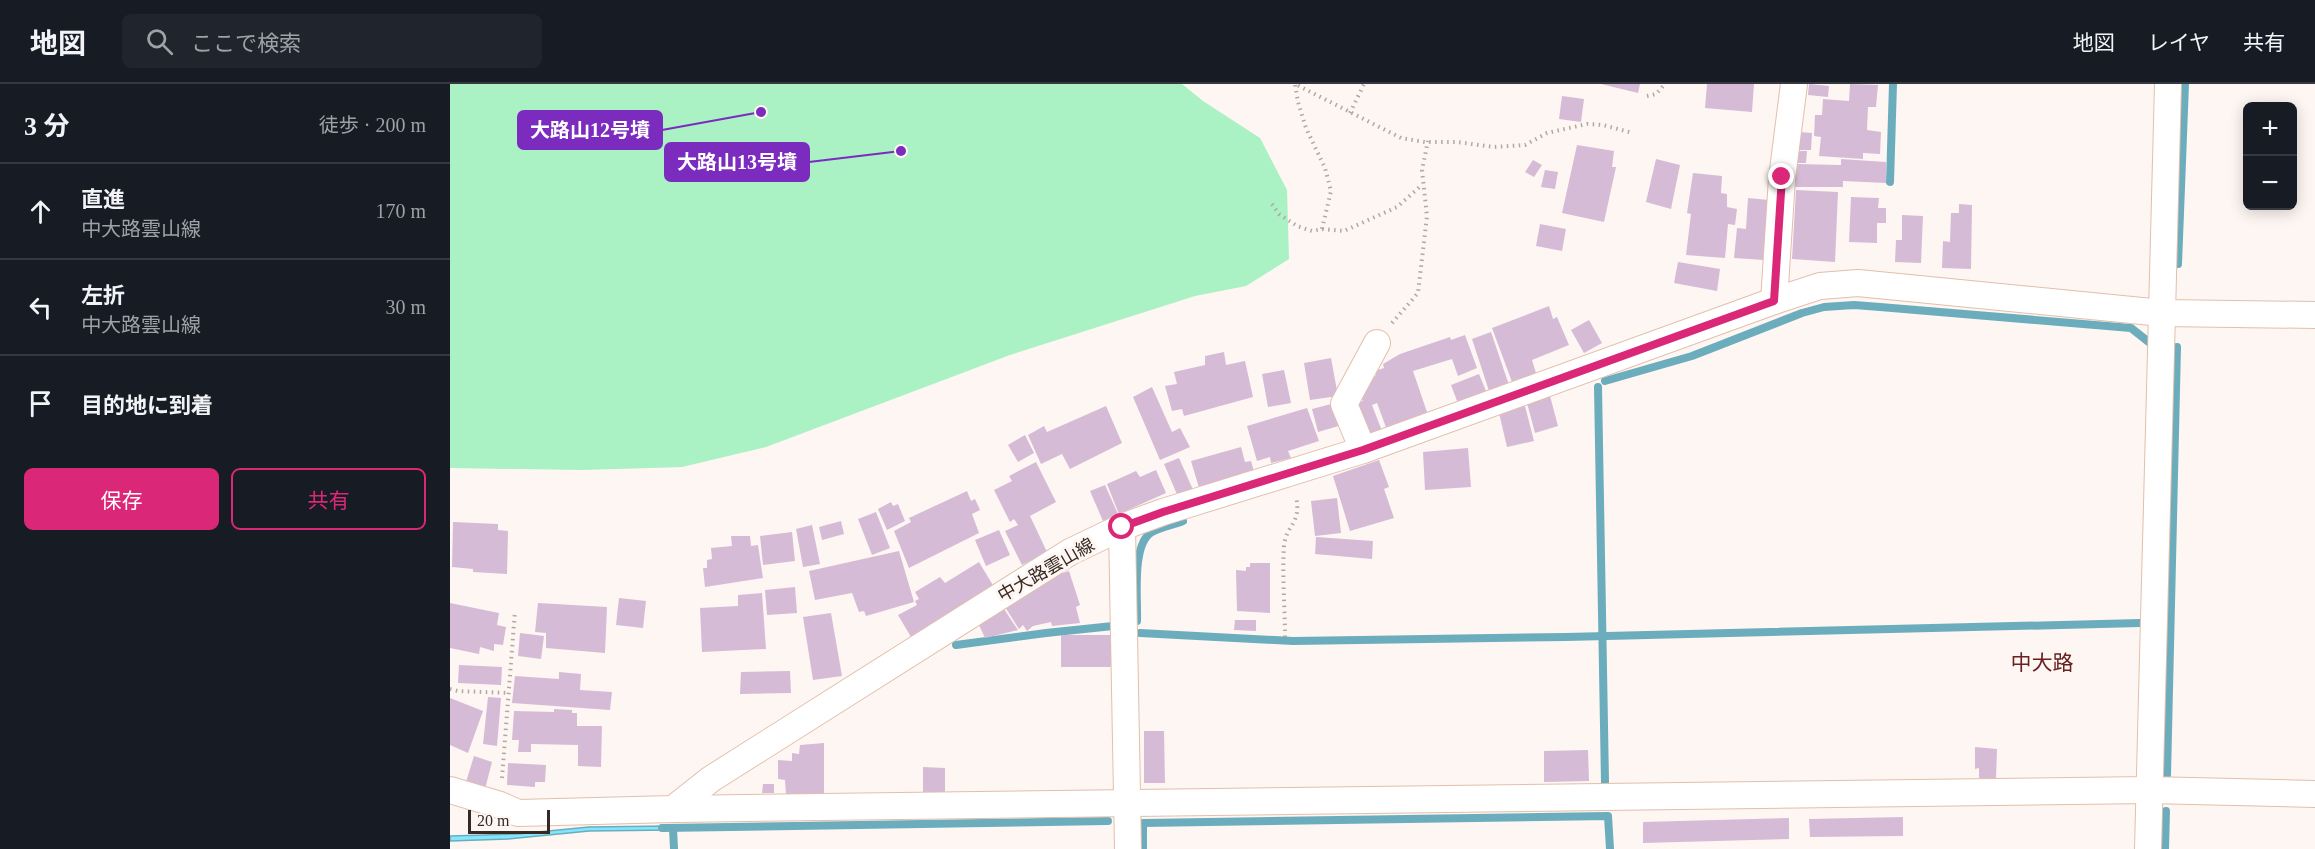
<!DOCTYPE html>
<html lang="ja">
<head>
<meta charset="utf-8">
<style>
  :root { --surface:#171b24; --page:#20242c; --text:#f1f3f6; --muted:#9ea1a6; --line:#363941; --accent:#db2777 }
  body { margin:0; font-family:"Times New Roman","Noto Sans JP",serif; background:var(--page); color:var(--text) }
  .controls { position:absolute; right:18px; top:18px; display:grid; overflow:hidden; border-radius:9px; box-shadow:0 3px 15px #0003 }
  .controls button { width:54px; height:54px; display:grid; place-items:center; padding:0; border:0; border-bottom:2px solid var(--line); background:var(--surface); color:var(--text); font:30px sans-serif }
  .scale { position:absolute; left:18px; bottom:15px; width:82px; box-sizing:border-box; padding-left:6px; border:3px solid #362921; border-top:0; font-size:16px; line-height:21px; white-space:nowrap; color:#362921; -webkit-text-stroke:4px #fdf6f2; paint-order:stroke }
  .stop { position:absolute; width:18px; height:18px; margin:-14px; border:4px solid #db2777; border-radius:50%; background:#fff }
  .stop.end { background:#db2777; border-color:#fff; box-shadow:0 2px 6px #0008 }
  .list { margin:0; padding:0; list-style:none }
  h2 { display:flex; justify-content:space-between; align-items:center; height:78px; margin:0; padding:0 24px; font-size:26px }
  h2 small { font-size:20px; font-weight:400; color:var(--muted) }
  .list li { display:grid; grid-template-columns:39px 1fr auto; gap:18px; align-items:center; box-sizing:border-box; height:96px; padding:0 24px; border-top:2px solid var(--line) }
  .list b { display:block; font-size:22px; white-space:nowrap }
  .list p { margin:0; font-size:20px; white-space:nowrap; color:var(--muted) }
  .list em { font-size:20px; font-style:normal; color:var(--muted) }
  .actions { display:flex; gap:12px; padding:18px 24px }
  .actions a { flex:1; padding:14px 0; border:2px solid var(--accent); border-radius:9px; text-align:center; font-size:21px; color:var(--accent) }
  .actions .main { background:var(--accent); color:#fff }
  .icon { flex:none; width:33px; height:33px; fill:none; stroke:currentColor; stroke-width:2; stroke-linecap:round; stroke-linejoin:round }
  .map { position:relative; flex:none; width:1865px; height:765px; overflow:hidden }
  header { display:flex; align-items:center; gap:36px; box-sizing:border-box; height:84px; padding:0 30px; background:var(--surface); border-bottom:2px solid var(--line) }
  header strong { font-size:28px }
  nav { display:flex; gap:33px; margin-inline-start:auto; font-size:21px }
  .search { width:420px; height:54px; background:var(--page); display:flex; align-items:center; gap:15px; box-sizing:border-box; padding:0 21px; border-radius:9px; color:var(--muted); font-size:22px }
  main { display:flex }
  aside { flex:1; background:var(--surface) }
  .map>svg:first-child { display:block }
</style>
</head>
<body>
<header>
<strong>地図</strong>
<div class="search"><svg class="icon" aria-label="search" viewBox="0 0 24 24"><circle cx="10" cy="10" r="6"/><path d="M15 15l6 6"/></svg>ここで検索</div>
<nav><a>地図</a><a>レイヤ</a><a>共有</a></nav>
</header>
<main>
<aside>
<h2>3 分<small>徒歩 · 200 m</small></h2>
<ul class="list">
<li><svg class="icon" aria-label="ahead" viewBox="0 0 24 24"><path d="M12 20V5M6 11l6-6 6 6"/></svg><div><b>直進</b><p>中大路雲山線</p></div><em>170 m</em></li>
<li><svg class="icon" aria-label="left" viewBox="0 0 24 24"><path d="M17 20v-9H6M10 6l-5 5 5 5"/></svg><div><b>左折</b><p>中大路雲山線</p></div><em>30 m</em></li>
<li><svg class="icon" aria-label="arrive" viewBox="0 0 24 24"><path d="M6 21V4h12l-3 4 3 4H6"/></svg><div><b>目的地に到着</b></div></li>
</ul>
<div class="actions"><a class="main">保存</a><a>共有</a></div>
</aside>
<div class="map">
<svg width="1865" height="765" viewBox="0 0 1865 765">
  <rect width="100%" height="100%" fill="#fdf6f2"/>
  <path fill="#aaf1c3" d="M 0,0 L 732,0 L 753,17 L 810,54 L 837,106 L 839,175 L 796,202 L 745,212 L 560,271 L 316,363 L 232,383 L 133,386 L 0,384 Z"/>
  <path fill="#82e6ff" stroke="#6badbc" stroke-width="1.5" d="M 221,742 L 224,743 L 220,746 L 139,747 L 58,755 L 0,757 L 0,752 L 68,750 L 139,743 Z"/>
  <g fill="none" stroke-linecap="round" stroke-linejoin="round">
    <g stroke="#6badbc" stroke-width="8">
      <path d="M 1440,98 L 1443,0"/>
      <path d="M 1728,180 L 1735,0"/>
      <path d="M 1155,297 L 1242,272 L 1352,229 L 1374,223 L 1404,221 L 1430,223 L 1681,244 L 1700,259"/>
      <path d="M 1148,303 L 1155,698"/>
      <path d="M 687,537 C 688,516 681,460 702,448 C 711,443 723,441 733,437"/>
      <path d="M 690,549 L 843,557 L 1116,553 L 1690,539"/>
      <path d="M 506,561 L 596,549 L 663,542"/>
      <path d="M 1717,691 L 1727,263"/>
      <path d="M 212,744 L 658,737"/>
      <path d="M 223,744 L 224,765"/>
      <path d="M 693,765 L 693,739 L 1158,732 L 1160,765"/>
      <path d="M 1715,765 L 1716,727"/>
    </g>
  </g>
  <g fill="#d6bbd7">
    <path d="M 1151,0 L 1190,0 L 1188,9 Z"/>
    <path d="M 1257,0 L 1304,0 L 1302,28 L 1255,24 Z"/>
    <path d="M 1359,0 L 1379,2 L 1378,13 L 1358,11 Z"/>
    <path d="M 1400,0 L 1428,1 L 1426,23 L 1418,23 L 1417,46 L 1431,48 L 1430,70 L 1413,69 L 1413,75 L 1369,72 L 1371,53 L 1364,52 L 1365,31 L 1372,31 L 1373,15 L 1399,17 Z"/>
    <path d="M 1112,12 L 1134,15 L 1131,38 L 1109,35 Z"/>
    <path d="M 1349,48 L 1362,49 L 1361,66 L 1349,66 Z"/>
    <path d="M 1127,61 L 1164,67 L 1162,83 L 1166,83 L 1154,138 L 1112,129 Z"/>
    <path d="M 1348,67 L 1357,67 L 1356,79 L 1346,79 Z"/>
    <path d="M 1206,75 L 1230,81 L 1221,125 L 1196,118 Z"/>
    <path d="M 1391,75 L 1436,78 L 1436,99 L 1393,97 L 1393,103 L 1343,103 L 1343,90 L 1346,90 L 1347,80 L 1391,81 Z"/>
    <path d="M 1083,76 L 1092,81 L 1084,93 L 1075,88 Z"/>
    <path d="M 1095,86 L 1108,88 L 1105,105 L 1091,103 Z"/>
    <path d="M 1243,89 L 1272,92 L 1271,109 L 1277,110 L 1277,123 L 1287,125 L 1285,141 L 1278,140 L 1275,174 L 1236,171 L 1241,130 L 1237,129 Z"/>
    <path d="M 1346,106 L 1388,108 L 1385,178 L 1342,175 Z"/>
    <path d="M 1401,113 L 1429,114 L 1428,124 L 1436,124 L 1436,139 L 1427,139 L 1427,159 L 1399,158 Z"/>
    <path d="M 1298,114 L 1319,116 L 1314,176 L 1284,174 L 1287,144 L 1296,145 Z"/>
    <path d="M 1509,120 L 1522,121 L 1521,185 L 1492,184 L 1493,157 L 1500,158 L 1501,129 L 1509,129 Z"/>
    <path d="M 1452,131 L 1473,132 L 1471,179 L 1445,178 L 1446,156 L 1452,156 Z"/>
    <path d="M 1090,140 L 1116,145 L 1112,167 L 1086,162 Z"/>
    <path d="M 1228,178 L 1270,185 L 1267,207 L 1224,199 Z"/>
    <path d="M 1099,222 L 1103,235 L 1107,233 L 1119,261 L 1082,276 L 1086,289 L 1062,298 L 1042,244 Z"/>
    <path d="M 1139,236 L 1152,259 L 1134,269 L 1121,246 Z"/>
    <path d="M 1041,248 L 1060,304 L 1040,310 L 1022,255 Z"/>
    <path d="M 1015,251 L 1027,284 L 1008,292 L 1002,275 L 963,287 L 978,331 L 937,346 L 927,319 L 922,321 L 932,347 L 913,354 L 900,322 L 913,317 L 909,307 L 914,295 L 926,292 L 925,287 L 934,284 L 933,280 L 950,270 L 1000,253 L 1001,256 Z"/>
    <path d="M 774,268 L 776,281 L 795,277 L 803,313 L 734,332 L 732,325 L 722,327 L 715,302 L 727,300 L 724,288 L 755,281 L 755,272 Z"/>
    <path d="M 881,274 L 888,312 L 860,316 L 854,279 Z"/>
    <path d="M 834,286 L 841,319 L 818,323 L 812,290 Z"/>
    <path d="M 1029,290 L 1038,312 L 1009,322 L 1001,301 Z"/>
    <path d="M 702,303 L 722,348 L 730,344 L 740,363 L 710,376 L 683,313 Z"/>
    <path d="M 1100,312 L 1108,342 L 1085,349 L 1077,319 Z"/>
    <path d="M 885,319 L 892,341 L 868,348 L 862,325 Z"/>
    <path d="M 656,322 L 672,359 L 620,385 L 612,370 L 591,380 L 578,351 L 594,342 L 597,348 Z"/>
    <path d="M 1075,322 L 1084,357 L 1057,363 L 1049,329 Z"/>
    <path d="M 857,324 L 869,357 L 838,367 L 841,374 L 821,379 L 820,373 L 807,377 L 797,342 Z"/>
    <path d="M 575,351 L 584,369 L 568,378 L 558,361 Z"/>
    <path d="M 791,363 L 795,378 L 801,377 L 805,391 L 750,407 L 741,377 Z"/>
    <path d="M 1018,364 L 1021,403 L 975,406 L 973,368 Z"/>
    <path d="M 729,374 L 744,408 L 729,415 L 714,380 Z"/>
    <path d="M 929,376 L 939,403 L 934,405 L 944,434 L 900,447 L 883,392 Z"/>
    <path d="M 586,378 L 606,418 L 580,432 L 597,468 L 572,481 L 555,447 L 568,441 L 564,435 L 560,438 L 544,406 L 562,397 L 559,392 Z"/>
    <path d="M 706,386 L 716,409 L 669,430 L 657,400 L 686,387 L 690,393 Z"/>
    <path d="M 655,401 L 668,430 L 653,437 L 640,407 Z"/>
    <path d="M 517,407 L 521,417 L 525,415 L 530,426 L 522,430 L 529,449 L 459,484 L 444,447 L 461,438 L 459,434 Z"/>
    <path d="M 887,414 L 891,449 L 865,452 L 861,417 Z"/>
    <path d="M 441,418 L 443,422 L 448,420 L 455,437 L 437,446 L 428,425 Z"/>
    <path d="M 426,428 L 440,464 L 422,471 L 408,435 Z"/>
    <path d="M 391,437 L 394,450 L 372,456 L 369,443 Z"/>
    <path d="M 3,438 L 48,440 L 48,446 L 58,447 L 57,490 L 23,488 L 23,485 L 2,483 Z"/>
    <path d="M 362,441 L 370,480 L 353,483 L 346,445 Z"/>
    <path d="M 549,446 L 560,471 L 536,482 L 525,456 Z"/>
    <path d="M 342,448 L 345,477 L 313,481 L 310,452 Z"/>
    <path d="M 281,452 L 300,452 L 301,462 L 308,461 L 313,494 L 255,503 L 253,484 L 257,484 L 257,476 L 262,475 L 261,464 L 282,462 Z"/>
    <path d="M 866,453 L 923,457 L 922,475 L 865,470 Z"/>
    <path d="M 449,467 L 464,518 L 416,532 L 414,527 L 409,528 L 402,509 L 365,516 L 359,487 Z"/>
    <path d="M 529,478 L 544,503 L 461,553 L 448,531 L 467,521 L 465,517 L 469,515 L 465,508 L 490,493 L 495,499 Z"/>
    <path d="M 800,479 L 820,479 L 820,529 L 787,527 L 786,486 L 796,487 L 796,483 L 800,483 Z"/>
    <path d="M 619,487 L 630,521 L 626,523 L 630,539 L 602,542 L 601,538 L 583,542 L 577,547 L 573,541 L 569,545 L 555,523 L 603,492 Z"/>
    <path d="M 345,503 L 347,529 L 317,531 L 315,506 Z"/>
    <path d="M 312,509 L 316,565 L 252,568 L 250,524 L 288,522 L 288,511 Z"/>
    <path d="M 169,514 L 196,517 L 193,544 L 166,541 Z"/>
    <path d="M 0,519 L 49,529 L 47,541 L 56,543 L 53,561 L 44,560 L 44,567 L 30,563 L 29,570 L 0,564 Z"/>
    <path d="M 88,519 L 157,523 L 155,569 L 96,564 L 96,549 L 85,548 Z"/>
    <path d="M 554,525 L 568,546 L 535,554 L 529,541 Z"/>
    <path d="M 381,529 L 392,592 L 363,596 L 353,533 Z"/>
    <path d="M 785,536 L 806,536 L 806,547 L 784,546 Z"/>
    <path d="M 70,549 L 94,552 L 91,575 L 68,572 Z"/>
    <rect x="611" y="551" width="50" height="32"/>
    <path d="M 9,581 L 52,583 L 51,601 L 8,599 Z"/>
    <path d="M 340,587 L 341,609 L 290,610 L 291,588 Z"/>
    <path d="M 109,588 L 131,590 L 130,606 L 162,608 L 160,626 L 62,619 L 65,592 L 109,595 Z"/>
    <path d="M 38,613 L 51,614 L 47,662 L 33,660 Z"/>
    <path d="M 0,614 L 33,627 L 18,669 L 0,661 Z"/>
    <path d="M 104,625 L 122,626 L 122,629 L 127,629 L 127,642 L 152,642 L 151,683 L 128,682 L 128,661 L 81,660 L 81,668 L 68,668 L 69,656 L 62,656 L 64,627 L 104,628 Z"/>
    <path d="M 694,647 L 714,647 L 715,699 L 694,699 Z"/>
    <path d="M 374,659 L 374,711 L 336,711 L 335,696 L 328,695 L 328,676 L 342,677 L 342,669 L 349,670 L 350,661 Z"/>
    <path d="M 1525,663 L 1547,665 L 1546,696 L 1529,694 L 1529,684 L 1525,685 Z"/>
    <path d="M 1138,666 L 1139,697 L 1094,698 L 1094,667 Z"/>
    <path d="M 24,672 L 42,678 L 35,705 L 16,698 Z"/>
    <path d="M 58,679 L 96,681 L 95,698 L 85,698 L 85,703 L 57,701 Z"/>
    <path d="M 473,683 L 495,684 L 495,711 L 473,711 Z"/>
    <path d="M 313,700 L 324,700 L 324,709 L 312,709 Z"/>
    <path d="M 1453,733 L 1453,752 L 1360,753 L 1359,735 Z"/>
    <path d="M 1339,734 L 1339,755 L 1193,759 L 1193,738 Z"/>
  </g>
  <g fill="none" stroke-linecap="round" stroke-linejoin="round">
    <g stroke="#e2bfab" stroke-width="28">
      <g id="street">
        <path d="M 1324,217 L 1370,202 L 1408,199 L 1712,229 L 1865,231"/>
        <path d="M 913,366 L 894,320 L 927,259"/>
        <path d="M 672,443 L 678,765"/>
        <path d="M 0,706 L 50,721 L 68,729 L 223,725 L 261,695 L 620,468 L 672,443 L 713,428 L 913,366 L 1324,217 L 1332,94 L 1344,0"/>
        <path d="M 223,725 L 1699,706 L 1865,710"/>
        <path d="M 1698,765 L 1718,0"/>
      </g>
    </g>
    <g stroke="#b1a8a3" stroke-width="4" stroke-dasharray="1.5 4.5" stroke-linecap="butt">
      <path d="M 1197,12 L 1206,10 L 1215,0"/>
      <path d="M 900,29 L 914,0"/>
      <path d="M 822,120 L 829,130 L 847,142 L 862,147 L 872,145 L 894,147 L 947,123 L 972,101"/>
      <path d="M 872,145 L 881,107 L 875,84 L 856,44 L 848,18 L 845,0 L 951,54 L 975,58 L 1007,58 L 1044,63 L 1075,61 L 1097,49 L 1137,40 L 1153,41 L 1183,49"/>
      <path d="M 942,239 L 968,209 L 977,132 L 972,86 L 978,57"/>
      <path d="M 835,553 C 835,523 832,491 834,462 C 836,441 852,439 846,413"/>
      <path d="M 0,605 L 8,607 L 59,609"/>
      <path d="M 52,694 L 65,527"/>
    </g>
    <use href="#street" stroke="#fff" stroke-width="26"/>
  </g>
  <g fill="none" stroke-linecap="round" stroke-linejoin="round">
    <path stroke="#db2777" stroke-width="8" d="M 672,443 L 713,428 L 913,366 L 1324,217 L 1332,93"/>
  </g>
  <g text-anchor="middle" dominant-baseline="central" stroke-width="6" stroke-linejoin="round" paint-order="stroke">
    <g font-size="18" fill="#362921" stroke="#fdf6f2">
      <text transform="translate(596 486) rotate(-30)">中大路雲山線</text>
    </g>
    <g font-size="21" fill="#672120" stroke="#fdf6f2">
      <text x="1592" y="579">中大路</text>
    </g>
  </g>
  <path fill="none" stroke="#7b2cbf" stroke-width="2" d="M311 28L212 46M451 67L359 78"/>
  <g fill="#7b2cbf" stroke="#fdf6f2" stroke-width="2">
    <circle cx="311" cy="28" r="6"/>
    <circle cx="451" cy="67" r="6"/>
  </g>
  <g fill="#7b2cbf" stroke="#7b2cbf" stroke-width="2">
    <rect x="68" y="27" width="144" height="38" rx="6"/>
    <rect x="215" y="59" width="144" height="38" rx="6"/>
  </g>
  <g font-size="20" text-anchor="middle" font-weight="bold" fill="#fff">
    <text x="140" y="53">大路山12号墳</text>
    <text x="287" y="85">大路山13号墳</text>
  </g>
</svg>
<div class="controls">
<button>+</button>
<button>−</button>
</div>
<div class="scale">20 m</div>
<div class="stop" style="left:672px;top:443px"></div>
<div class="stop end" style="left:1332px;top:93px"></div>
</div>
</main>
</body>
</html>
